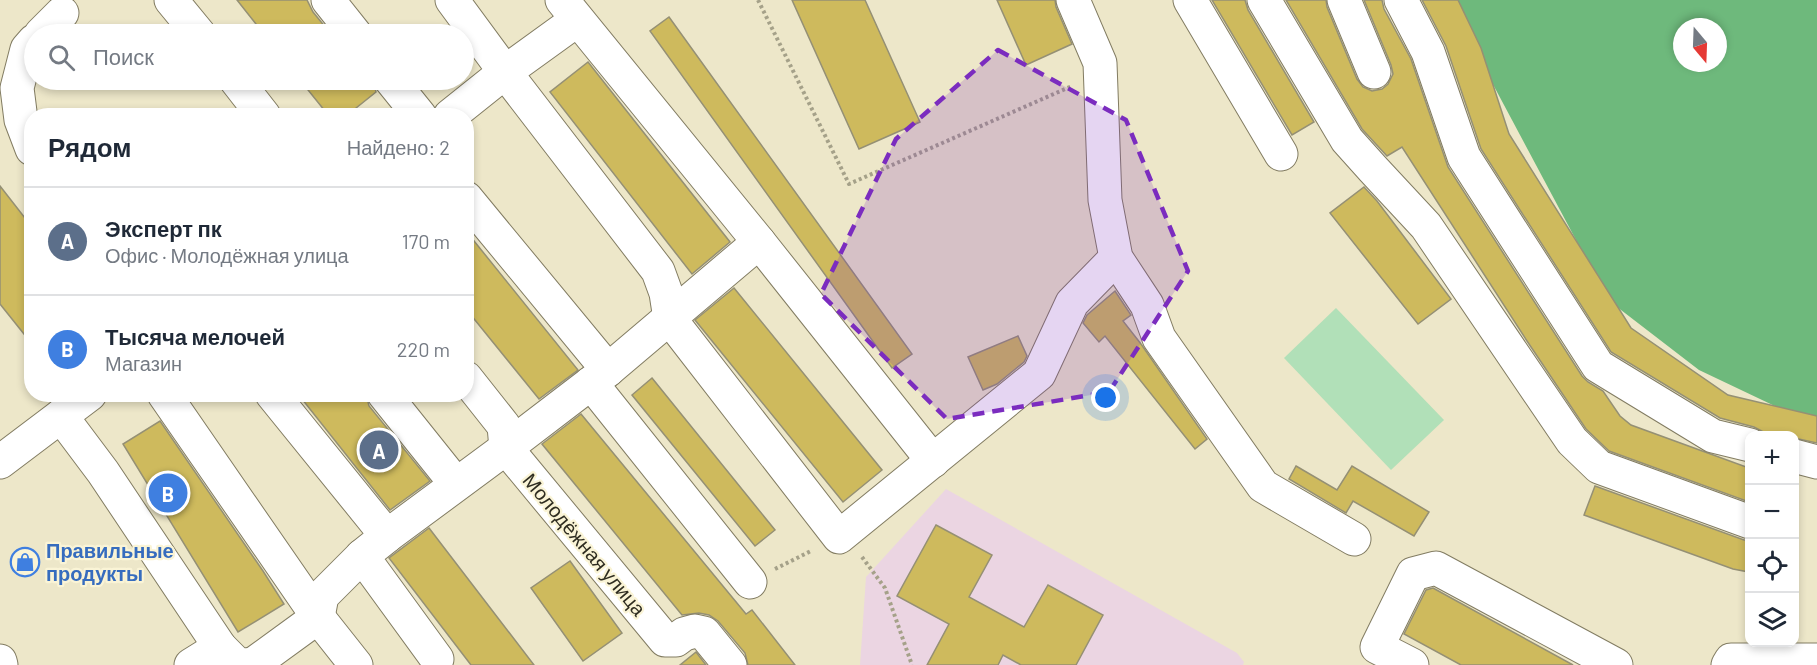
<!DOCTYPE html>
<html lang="ru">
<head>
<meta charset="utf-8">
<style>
  :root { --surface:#fff; --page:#f2f2f3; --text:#1f2937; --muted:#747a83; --line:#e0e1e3; --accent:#956316 }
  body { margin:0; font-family:Barlow,sans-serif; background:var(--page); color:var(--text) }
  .controls { position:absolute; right:18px; bottom:18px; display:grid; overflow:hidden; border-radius:12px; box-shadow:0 3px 9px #0003 }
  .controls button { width:54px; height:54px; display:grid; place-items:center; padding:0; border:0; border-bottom:2px solid var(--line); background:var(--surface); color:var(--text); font:30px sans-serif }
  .compass { position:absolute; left:1673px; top:18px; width:54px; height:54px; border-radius:50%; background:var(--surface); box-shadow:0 3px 9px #0003; rotate:161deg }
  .you { position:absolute; left:1106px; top:398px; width:21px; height:21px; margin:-15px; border:4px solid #fff; border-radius:50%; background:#1a73e8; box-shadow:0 0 0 9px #1a73e833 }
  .badge { display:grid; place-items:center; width:39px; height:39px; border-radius:50%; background:var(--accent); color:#fff; font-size:20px; font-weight:700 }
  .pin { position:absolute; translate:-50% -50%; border:3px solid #fff; box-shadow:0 2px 6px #0006 }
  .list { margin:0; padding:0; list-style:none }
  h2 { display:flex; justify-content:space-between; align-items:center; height:78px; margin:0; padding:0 24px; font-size:26px }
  h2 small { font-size:20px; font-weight:400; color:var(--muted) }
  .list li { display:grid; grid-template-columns:39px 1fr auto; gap:18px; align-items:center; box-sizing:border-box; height:108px; padding:0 24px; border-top:2px solid var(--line) }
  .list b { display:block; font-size:22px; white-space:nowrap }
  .list p { margin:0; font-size:20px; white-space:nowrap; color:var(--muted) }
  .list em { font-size:20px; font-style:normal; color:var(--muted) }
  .icon { flex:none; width:33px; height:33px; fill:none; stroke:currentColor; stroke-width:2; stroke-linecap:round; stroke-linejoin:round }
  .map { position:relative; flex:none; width:1817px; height:665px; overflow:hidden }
  .search { position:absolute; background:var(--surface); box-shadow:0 3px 9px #0003; left:24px; top:24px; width:450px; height:66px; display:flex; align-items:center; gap:15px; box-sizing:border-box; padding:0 21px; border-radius:33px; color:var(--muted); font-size:22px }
  .panel { position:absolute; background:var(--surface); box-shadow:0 3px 9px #0003; left:24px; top:108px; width:450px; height:294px; border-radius:24px }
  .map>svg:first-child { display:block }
</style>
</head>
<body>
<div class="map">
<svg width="1817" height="665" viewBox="0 0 1817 665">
  <rect width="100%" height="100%" fill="#ede7c9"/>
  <path fill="#ebd5e2" d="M 946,489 L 1237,653 L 1244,662 L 1243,665 L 860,665 L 866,577 Z"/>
  <path fill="#b1e0b8" d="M 1336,308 L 1444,420 L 1391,470 L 1284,358 Z"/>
  <path fill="#6eb97c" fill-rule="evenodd" d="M 1448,0 L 1817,0 L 1817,426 L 1699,370 L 1608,300 ZM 1682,27 L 1718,27 L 1718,63 L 1682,63 Z"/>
  <g fill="#ceba5d" stroke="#959074" stroke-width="1.5">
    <path d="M 237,0 L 307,0 L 313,12 L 331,34 L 264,34 Z"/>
    <path d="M 792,0 L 865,0 L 920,122 L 859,149 Z"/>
    <path d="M 997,0 L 1055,0 L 1056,7 L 1072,44 L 1026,65 Z"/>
    <path d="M 1212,0 L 1245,0 L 1248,10 L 1314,122 L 1292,135 Z"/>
    <path d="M 1286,0 L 1326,0 L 1327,7 L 1357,79 L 1363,87 L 1372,91 L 1382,89 L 1388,84 L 1393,74 L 1391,65 L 1364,0 L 1382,0 L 1384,9 L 1411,59 L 1448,167 L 1582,376 L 1588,382 L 1603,391 L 1620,416 L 1631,425 L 1749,468 L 1749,502 L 1609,451 L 1586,429 L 1527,341 L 1402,147 L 1387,156 L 1362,129 Z"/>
    <path d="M 1422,0 L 1458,0 L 1481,48 L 1509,134 L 1631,328 L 1728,395 L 1817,416 L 1817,443 L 1794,438 L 1794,435 L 1766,435 L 1762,431 L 1754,427 L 1720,418 L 1611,352 L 1481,149 L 1446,46 Z"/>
    <path d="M 669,17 L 912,354 L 892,368 L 650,31 Z"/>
    <path d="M 588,62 L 730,242 L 692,274 L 550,92 Z"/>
    <path d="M 300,80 L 373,80 L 376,92 L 346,116 L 329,116 Z"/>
    <path d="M 0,186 L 32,227 L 32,344 L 0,304 Z"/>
    <path d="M 1364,187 L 1377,201 L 1451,299 L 1418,324 L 1330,213 Z"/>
    <path d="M 466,231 L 578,370 L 539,399 L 466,309 Z"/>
    <path d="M 734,288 L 882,470 L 843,502 L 695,320 Z"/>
    <path d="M 1115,291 L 1131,315 L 1123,321 L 1141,344 L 1207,439 L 1195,449 L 1105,336 L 1099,342 L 1083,323 L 1087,315 Z"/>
    <path d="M 1018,336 L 1027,356 L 1024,362 L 997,384 L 983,390 L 968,357 Z"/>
    <path d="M 652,378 L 775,530 L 755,546 L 632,395 Z"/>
    <path d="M 298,394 L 366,394 L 369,406 L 430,481 L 390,510 Z"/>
    <path d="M 581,414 L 746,614 L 752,610 L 795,665 L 748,665 L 745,653 L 718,621 L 709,615 L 699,613 L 682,615 L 542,444 Z"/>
    <path d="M 160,421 L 263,571 L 284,604 L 238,632 L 123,444 Z"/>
    <path d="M 1296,466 L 1337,490 L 1352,466 L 1429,512 L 1414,536 L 1353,501 L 1346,513 L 1289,479 Z"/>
    <path d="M 1595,486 L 1744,540 L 1749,540 L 1749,572 L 1733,569 L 1584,515 Z"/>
    <path d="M 936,525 L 992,555 L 969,597 L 1024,627 L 1048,585 L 1103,615 L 1076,665 L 1021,665 L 1003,655 L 998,665 L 927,665 L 949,624 L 897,596 Z"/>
    <path d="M 429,528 L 534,665 L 471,665 L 389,558 Z"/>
    <path d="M 570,561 L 622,633 L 583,661 L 531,588 Z"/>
    <path d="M 1433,588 L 1573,665 L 1461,665 L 1404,634 L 1426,590 Z"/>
    <path d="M 696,652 L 706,665 L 680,665 Z"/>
  </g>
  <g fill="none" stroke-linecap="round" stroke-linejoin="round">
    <g stroke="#827c62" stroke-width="35">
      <g id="minor">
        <path d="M 171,0 L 199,34"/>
        <path d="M 328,0 L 355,34"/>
        <path d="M 452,0 L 505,72 L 658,271 L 666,293 L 670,319 L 839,537 L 1039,374 L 1072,303 L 1116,258"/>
        <path d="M 562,0 L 759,242 L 933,461"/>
        <path d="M 1073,0 L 1100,63 L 1105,200 L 1116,258 L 1147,305 L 1159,338 L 1263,486 L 1354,539"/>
        <path d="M 1190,0 L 1281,154"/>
        <path d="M 1264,0 L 1347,140 L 1373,169 L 1426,226 L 1572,441 L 1599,467 L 1750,522"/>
        <path d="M 1344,0 L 1374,72"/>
        <path d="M 1401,0 L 1428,52 L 1464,157 L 1598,366 L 1713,436 L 1750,445"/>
        <path d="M 41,34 L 62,13"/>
        <path d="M 236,80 L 264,116"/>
        <path d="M 391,80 L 420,116"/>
        <path d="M 450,116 L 505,72 L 577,20"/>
        <path d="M 32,149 L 21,120 L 17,88 L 27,49 L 34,41"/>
        <path d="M 466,198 L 608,370"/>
        <path d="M 466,378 L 504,426 L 506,448 L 665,640 L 676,640 L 684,634 L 695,631 L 704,633 L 730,665"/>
        <path d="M 591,383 L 750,582"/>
        <path d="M 164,394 L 318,617"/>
        <path d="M 272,394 L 387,536 L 362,556 L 437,659"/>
        <path d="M 384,394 L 456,484"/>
        <path d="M 61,416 L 103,472 L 220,647 L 237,664 L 248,665"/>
        <path d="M 1794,456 L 1817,462"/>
        <path d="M 0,462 L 90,394"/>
        <path d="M 387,536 L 506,448 L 608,370 L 759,242"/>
        <path d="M 318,617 L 322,596 L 362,556"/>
        <path d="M 191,665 L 220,647"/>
        <path d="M 252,665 L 318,617 L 356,665"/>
        <path d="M 1412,665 L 1377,647 L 1413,574 L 1436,568 L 1616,665"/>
        <path d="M 1728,665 L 1731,660 L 1817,660"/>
      </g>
    </g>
    <g stroke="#827c62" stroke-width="35">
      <path id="major" d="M 0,661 L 1,665"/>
    </g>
    <g stroke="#a5a189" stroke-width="4" stroke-dasharray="3 3" stroke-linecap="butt">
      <path d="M 758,0 L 849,184 L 1072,86"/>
      <path d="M 862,557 L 885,588 L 912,665"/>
      <path d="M 775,569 L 811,551"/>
    </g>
    <use href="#minor" stroke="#fff" stroke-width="33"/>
    <use href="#major" stroke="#fff" stroke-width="33"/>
  </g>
  <path fill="#7b2cbf" fill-opacity="0.2" stroke="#7b2cbf" stroke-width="4.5" stroke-dasharray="12 8" stroke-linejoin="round" d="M 998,50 L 1126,120 L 1188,271 L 1109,392 L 947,419 L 821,294 L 896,139 Z"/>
  <defs>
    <g id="shop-ring" transform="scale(1.5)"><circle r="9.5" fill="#faf4d6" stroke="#3f7fe0" stroke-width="1.5"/><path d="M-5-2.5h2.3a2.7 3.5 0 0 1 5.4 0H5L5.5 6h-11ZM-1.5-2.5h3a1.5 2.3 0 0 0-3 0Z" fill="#3f7fe0"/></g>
  </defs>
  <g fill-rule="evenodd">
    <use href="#shop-ring" x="25" y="562"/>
  </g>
  <g text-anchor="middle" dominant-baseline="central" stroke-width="4.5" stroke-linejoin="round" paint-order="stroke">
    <g font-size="20" fill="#2f2d21" stroke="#faf4d6">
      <text transform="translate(585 544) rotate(50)">Молодёжная улица</text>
    </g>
    <g font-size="20" font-weight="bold" fill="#366cbe" stroke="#faf4d6" text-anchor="start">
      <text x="46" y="550">Правильные<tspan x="46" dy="23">продукты</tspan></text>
    </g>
  </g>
</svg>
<div class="controls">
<button>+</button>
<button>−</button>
<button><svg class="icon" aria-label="locate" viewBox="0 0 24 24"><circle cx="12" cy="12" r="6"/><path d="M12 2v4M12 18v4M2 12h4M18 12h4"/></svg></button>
<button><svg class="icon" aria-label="layers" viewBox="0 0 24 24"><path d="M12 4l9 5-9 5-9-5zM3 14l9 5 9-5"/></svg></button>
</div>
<svg class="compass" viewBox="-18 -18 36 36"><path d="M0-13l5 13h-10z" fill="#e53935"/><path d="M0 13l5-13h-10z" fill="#747a83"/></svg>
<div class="you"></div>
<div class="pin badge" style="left:379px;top:450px;background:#5c6f8a">A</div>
<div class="pin badge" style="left:168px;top:493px;background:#3f7fe0">B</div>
<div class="search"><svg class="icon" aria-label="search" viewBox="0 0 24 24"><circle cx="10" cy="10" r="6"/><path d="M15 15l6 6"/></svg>Поиск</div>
<section class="panel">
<h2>Рядом<small>Найдено: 2</small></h2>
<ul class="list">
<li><span class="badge" style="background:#5c6f8a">A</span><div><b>Эксперт пк</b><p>Офис · Молодёжная улица</p></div><em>170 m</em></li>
<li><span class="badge" style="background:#3f7fe0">B</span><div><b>Тысяча мелочей</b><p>Магазин</p></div><em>220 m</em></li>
</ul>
</section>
</div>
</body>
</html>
